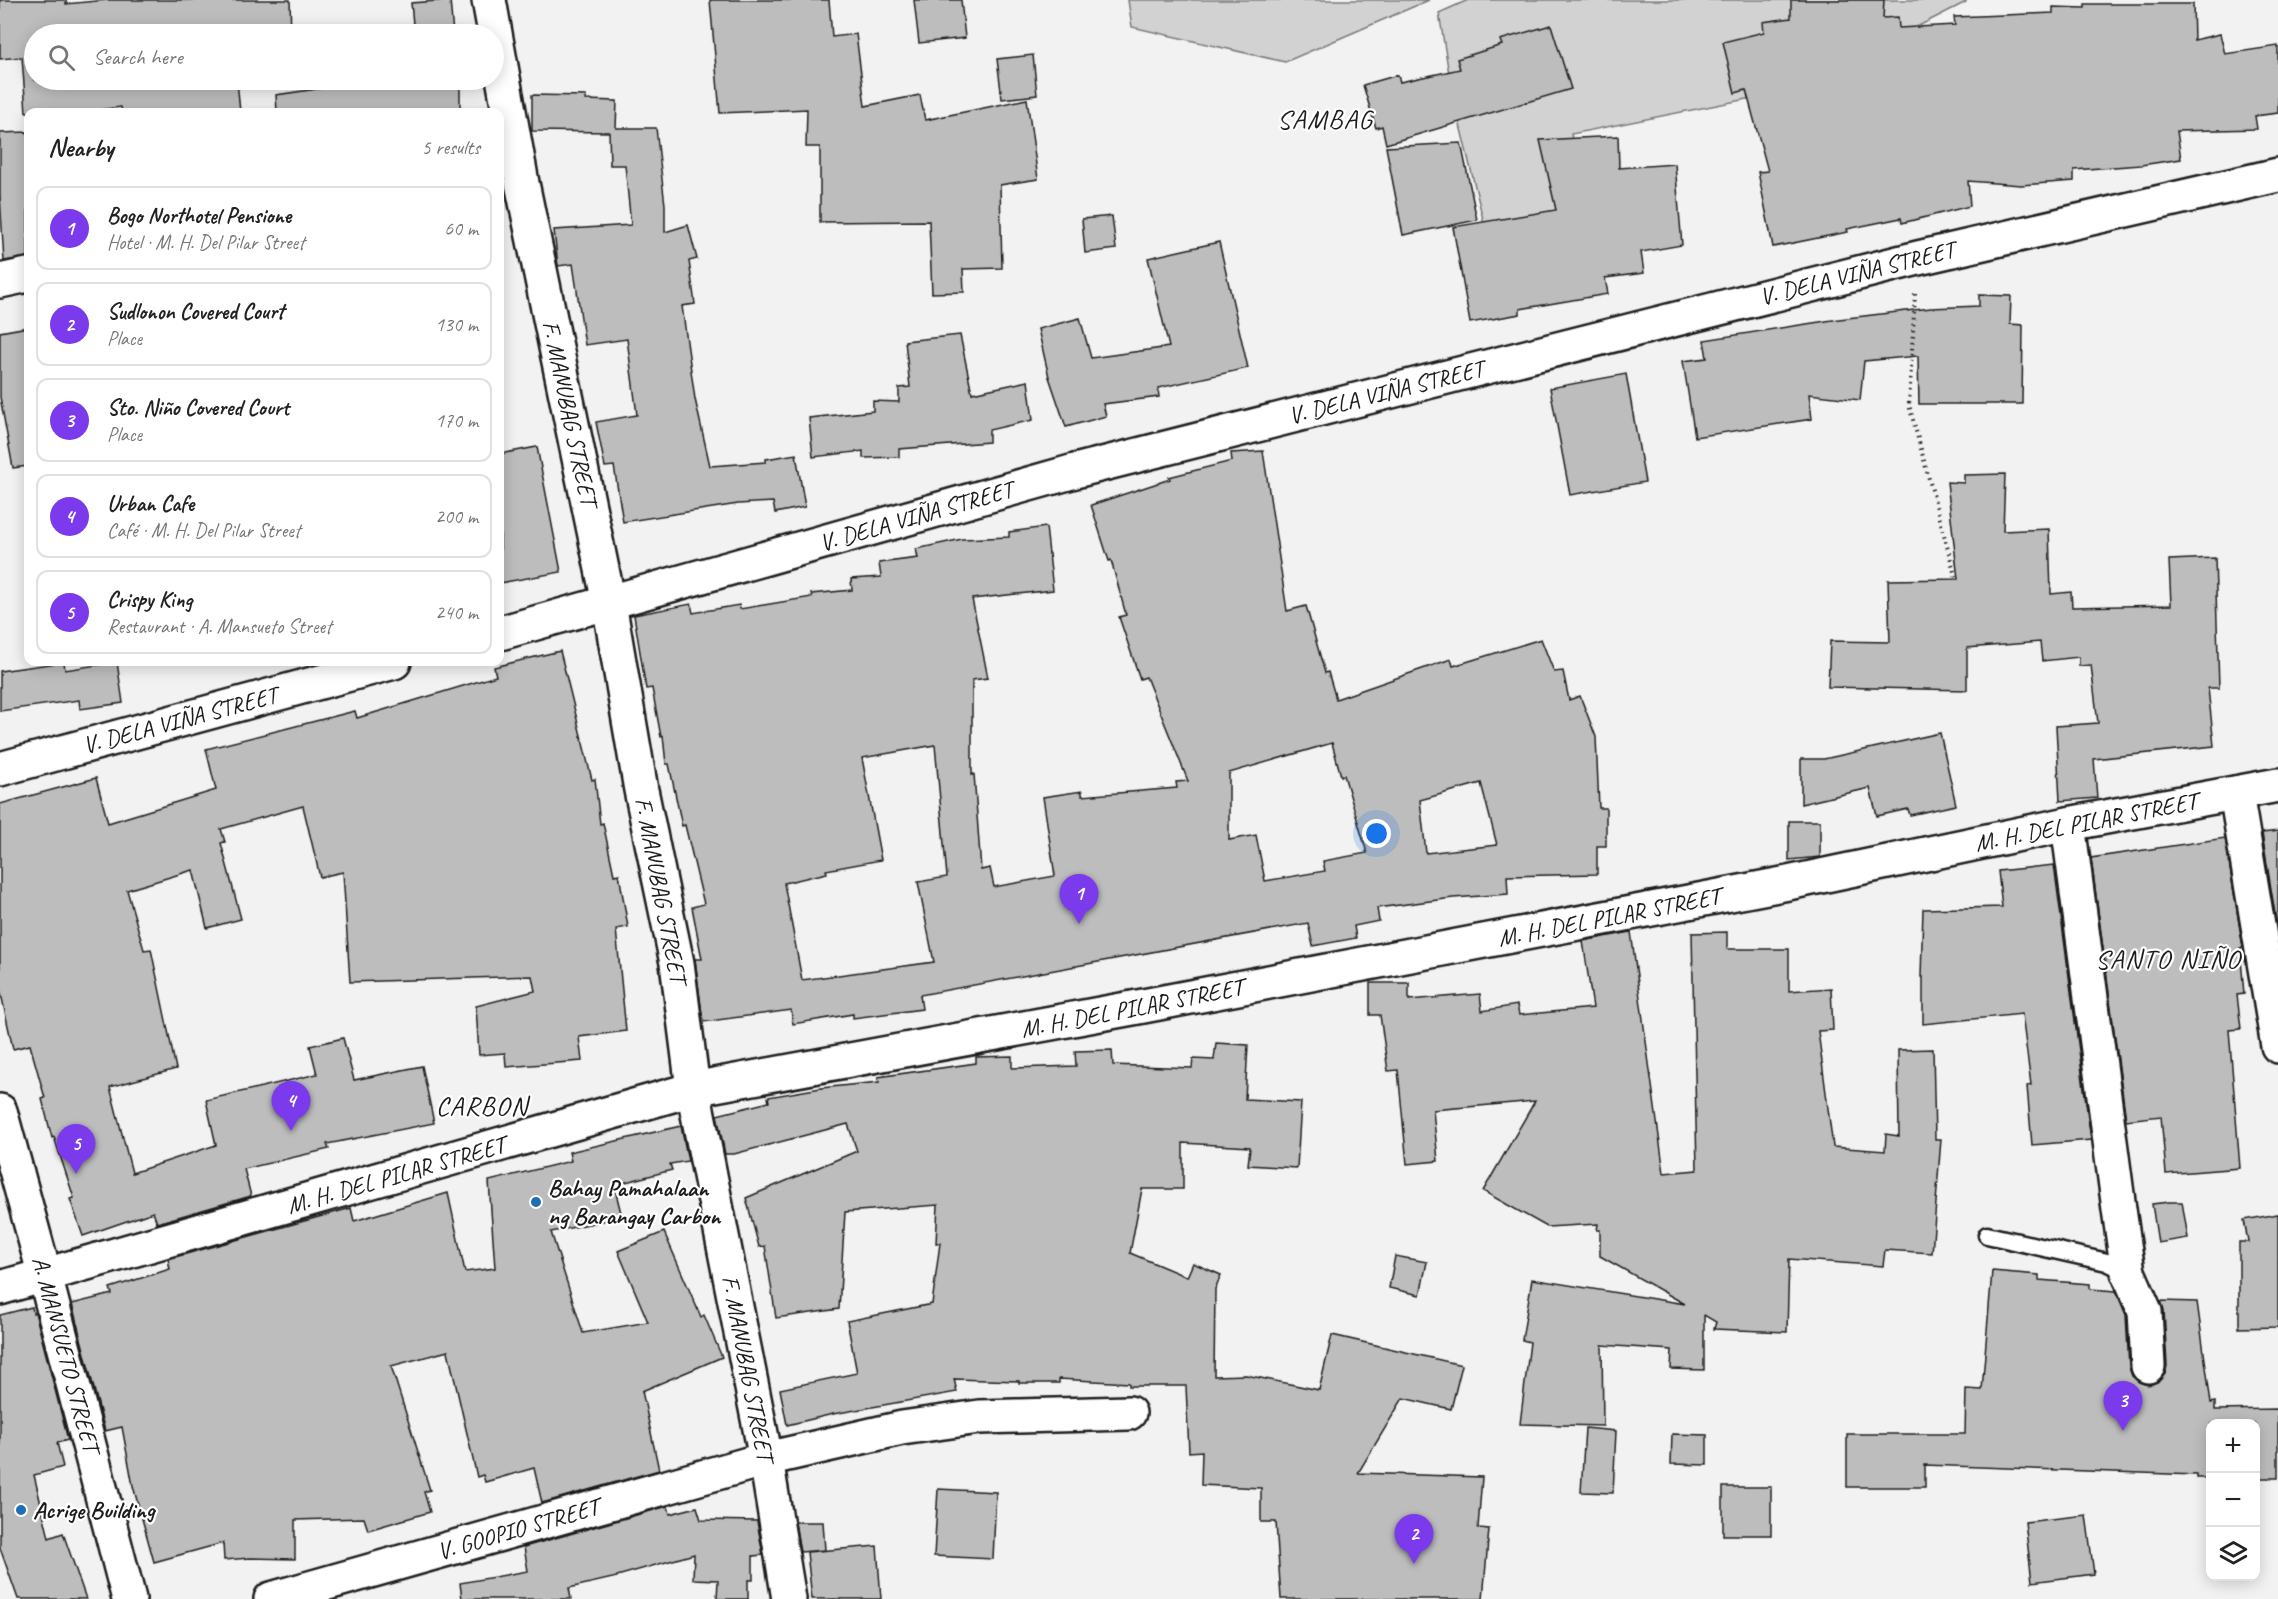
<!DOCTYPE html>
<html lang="en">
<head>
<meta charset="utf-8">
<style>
  :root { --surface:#fff; --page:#f6f6f6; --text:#222; --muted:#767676; --line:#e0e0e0; --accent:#7c3aed }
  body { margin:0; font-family:Caveat,sans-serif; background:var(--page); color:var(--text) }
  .controls { position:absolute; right:18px; bottom:18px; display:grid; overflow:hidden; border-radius:12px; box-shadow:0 3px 15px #0003 }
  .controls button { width:54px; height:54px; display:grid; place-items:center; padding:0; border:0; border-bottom:2px solid var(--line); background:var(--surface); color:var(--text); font:30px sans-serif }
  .you { position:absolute; left:1377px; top:834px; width:21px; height:21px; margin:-15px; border:4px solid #fff; border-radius:50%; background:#1a73e8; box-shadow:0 0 0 9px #1a73e833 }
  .badge { display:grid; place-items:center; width:39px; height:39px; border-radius:50%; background:var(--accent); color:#fff; font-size:20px; font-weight:700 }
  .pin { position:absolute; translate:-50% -50px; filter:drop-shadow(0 2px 3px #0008) }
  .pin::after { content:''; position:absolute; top:32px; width:21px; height:18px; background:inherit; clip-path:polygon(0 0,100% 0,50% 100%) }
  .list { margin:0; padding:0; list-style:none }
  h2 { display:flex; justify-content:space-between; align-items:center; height:78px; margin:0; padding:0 24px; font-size:26px }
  h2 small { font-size:20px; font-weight:400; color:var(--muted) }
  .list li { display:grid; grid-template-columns:39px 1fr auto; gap:18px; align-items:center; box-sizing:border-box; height:84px; margin:0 12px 12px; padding:0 12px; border:2px solid var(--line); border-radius:12px }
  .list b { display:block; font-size:22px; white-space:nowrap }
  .list p { margin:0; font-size:20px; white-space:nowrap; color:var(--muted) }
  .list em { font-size:20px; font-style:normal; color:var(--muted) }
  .icon { flex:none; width:33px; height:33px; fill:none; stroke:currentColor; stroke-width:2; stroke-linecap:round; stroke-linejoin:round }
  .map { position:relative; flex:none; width:2278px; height:1599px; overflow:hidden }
  .search { position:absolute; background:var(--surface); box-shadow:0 3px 15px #0003; left:24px; top:24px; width:480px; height:66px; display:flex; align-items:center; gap:15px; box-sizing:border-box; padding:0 21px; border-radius:33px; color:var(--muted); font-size:22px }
  .panel { position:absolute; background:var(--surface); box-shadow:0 3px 15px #0003; left:24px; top:108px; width:480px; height:558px; border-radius:12px }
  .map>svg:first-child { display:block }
</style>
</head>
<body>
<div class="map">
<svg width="2278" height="1599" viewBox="0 0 2278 1599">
  <rect width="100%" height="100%" fill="#f2f2f2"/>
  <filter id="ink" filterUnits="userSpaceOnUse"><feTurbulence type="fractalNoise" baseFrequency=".0167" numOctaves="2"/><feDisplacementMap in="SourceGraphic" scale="12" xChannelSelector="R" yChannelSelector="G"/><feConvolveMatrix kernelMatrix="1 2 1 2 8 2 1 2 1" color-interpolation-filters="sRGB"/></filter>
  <g filter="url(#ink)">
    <g fill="#d2d2d2" stroke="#777" stroke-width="1.5">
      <path d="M 1128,0 L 1429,0 L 1285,62 L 1132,27 Z"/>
      <path d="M 1468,0 L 1966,0 L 1966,2 L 1792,90 L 1571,134 L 1598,264 L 1501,293 L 1452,92 L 1439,13 Z"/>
    </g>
    <g fill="#bdbdbd" stroke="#1c1c1c" stroke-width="1.5" fill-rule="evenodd">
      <path d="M 0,0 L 66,0 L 66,4 L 107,0 L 290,0 L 291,34 L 34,34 L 34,80 L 237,80 L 240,112 L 122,112 L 121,107 L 83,112 L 26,112 L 22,57 L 0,59 Z"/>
      <path d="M 450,0 L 453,34 L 414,34 L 411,3 Z"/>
      <path d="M 710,0 L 829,0 L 832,37 L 856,34 L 865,106 L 920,95 L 925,120 L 1027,99 L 1038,179 L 1000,185 L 1002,268 L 963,269 L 964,292 L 932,293 L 929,221 L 820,222 L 820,147 L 806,147 L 807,109 L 720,113 Z"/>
      <path d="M 914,0 L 961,0 L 965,38 L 919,43 Z"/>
      <path d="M 1791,0 L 1884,0 L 1883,18 L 1898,17 L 1899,28 L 1955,25 L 1954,17 L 2053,13 L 2053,7 L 2085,8 L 2085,4 L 2193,4 L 2194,40 L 2220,34 L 2225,54 L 2278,46 L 2278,113 L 2255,116 L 2257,129 L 2177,131 L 2181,159 L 2141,165 L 2074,170 L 2074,181 L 2021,185 L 1968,181 L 1970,206 L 1902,223 L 1901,218 L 1847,229 L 1848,232 L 1773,247 L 1758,172 L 1768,171 L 1746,90 L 1735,93 L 1723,42 L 1764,32 L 1763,22 L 1791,18 Z"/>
      <path d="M 1551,25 L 1571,89 L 1386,144 L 1382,126 L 1376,128 L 1363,85 L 1398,75 L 1400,82 L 1460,69 L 1457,59 L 1502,45 L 1500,40 Z"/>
      <path d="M 1033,55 L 1037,95 L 1002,99 L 997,59 Z"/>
      <path d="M 378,80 L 460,80 L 460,112 L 277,112 L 276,95 Z"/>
      <path d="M 532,95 L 586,96 L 586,100 L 617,101 L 616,128 L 656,128 L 665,205 L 665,232 L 688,225 L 697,259 L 689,261 L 695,304 L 682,306 L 695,399 L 710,466 L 766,462 L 766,459 L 796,454 L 805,507 L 775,513 L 773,502 L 738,504 L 623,522 L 614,466 L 605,467 L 596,422 L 637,415 L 627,339 L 585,345 L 573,264 L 558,266 L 554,230 L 631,225 L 625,165 L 610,165 L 609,132 L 532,131 Z"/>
      <path d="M 28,132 L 28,257 L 4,261 L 0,195 L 0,133 Z"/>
      <path d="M 1618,136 L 1619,168 L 1675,164 L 1682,245 L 1641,252 L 1644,273 L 1605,278 L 1608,294 L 1520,309 L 1520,314 L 1470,323 L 1453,227 L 1556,210 L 1540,140 Z"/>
      <path d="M 1461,143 L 1477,220 L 1403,235 L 1386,147 Z"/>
      <path d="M 1112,216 L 1116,249 L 1085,253 L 1082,219 Z"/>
      <path d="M 1219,242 L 1248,368 L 1158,388 L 1159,397 L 1103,404 L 1106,416 L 1066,427 L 1049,377 L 1038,329 L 1080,318 L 1091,358 L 1169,347 L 1148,258 Z"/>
      <path d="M 1979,295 L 2011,296 L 2010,324 L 2023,325 L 2022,404 L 1919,404 L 1918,356 L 1864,361 L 1860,400 L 1809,394 L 1812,419 L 1695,437 L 1683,361 L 1707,358 L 1704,340 L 1839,319 L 1931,308 L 1979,306 Z"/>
      <path d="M 28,327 L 28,466 L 13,468 L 0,397 L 0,332 Z"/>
      <path d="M 960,335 L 972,393 L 1028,381 L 1033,420 L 989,430 L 989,442 L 899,449 L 899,457 L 863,458 L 863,451 L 813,457 L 809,418 L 873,411 L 873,401 L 899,402 L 899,388 L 910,387 L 905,341 Z"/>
      <path d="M 1626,374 L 1645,482 L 1570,495 L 1550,388 Z"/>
      <path d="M 537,447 L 561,572 L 500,583 L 500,454 Z"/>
      <path d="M 1263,451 L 1287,611 L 1306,606 L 1325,673 L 1328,672 L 1336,699 L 1451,659 L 1453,666 L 1541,639 L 1554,672 L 1563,671 L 1569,700 L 1580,696 L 1596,737 L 1599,808 L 1606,808 L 1606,846 L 1597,846 L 1597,874 L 1507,876 L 1508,894 L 1453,898 L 1377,908 L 1379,921 L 1354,926 L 1356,938 L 1313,946 L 1308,923 L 920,995 L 922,1009 L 853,1018 L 853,1014 L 793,1024 L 791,1010 L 703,1022 L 695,959 L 702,959 L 692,907 L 704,904 L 685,825 L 682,826 L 669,764 L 666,764 L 663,736 L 661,737 L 652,688 L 646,689 L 634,615 L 691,604 L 693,613 L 739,605 L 740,609 L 812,597 L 811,594 L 852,590 L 851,579 L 881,577 L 879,563 L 918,558 L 916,549 L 962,539 L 1009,537 L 1009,532 L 1046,527 L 1053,590 L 972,599 L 988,678 L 972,680 L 972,775 L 974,774 L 981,870 L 990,868 L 994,887 L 1055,876 L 1043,797 L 1082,791 L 1082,796 L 1177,788 L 1176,782 L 1188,781 L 1146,677 L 1140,679 L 1119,617 L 1126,615 L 1111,560 L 1109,561 L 1091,505 L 1170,479 L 1169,477 L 1232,461 L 1231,453 ZM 1332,743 L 1341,776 L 1344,775 L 1367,853 L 1323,861 L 1325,871 L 1265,881 L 1256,835 L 1229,840 L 1229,773 ZM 935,745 L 947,877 L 918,882 L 934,962 L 802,980 L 784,883 L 827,873 L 826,870 L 881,860 L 862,758 ZM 1481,783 L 1497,845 L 1426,853 L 1420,800 Z"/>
      <path d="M 2005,474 L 2003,531 L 2049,529 L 2051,594 L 2071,592 L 2072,607 L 2171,605 L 2169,560 L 2215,558 L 2219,688 L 2208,688 L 2214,746 L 2094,759 L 2097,798 L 2060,801 L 2056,726 L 2098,723 L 2091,665 L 2079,666 L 2079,657 L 2042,661 L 2040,642 L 1967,648 L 1967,690 L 1828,687 L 1830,641 L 1890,642 L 1888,580 L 1958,579 L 1947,482 L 1964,483 L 1964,475 Z"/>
      <path d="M 560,651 L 592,780 L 595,779 L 600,824 L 603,823 L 614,875 L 619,874 L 628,927 L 616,929 L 626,1031 L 579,1037 L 582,1061 L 506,1067 L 505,1053 L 479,1055 L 476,1006 L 535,991 L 532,976 L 350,982 L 343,872 L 320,877 L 303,806 L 221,829 L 225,842 L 221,843 L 241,919 L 207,928 L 193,870 L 127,890 L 144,950 L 151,949 L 176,1069 L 110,1087 L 132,1173 L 216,1145 L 206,1100 L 317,1074 L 310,1046 L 343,1038 L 354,1080 L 422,1066 L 434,1123 L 327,1144 L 329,1149 L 244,1169 L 251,1196 L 157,1223 L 153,1212 L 83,1236 L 70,1199 L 74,1198 L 54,1137 L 52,1138 L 42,1099 L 45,1098 L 30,1045 L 13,1049 L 0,989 L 0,804 L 96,778 L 108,823 L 216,790 L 206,749 L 355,711 L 357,718 L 496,676 L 494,667 Z"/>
      <path d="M 64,662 L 65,670 L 117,662 L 123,703 L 80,709 L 79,700 L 0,711 L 0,671 Z"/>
      <path d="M 1940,733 L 1956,805 L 1910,815 L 1908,809 L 1877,816 L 1870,788 L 1801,804 L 1801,759 L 1824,759 Z"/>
      <path d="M 1789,821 L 1820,821 L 1820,857 L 1789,860 Z"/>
      <path d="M 2278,831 L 2278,932 L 2262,833 Z"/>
      <path d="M 2225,838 L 2243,948 L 2240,948 L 2244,994 L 2237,995 L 2241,1029 L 2229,1030 L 2240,1168 L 2166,1174 L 2161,1116 L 2126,1120 L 2091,858 Z"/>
      <path d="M 2054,865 L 2091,1140 L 2032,1145 L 2027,1086 L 2031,1085 L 2022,1014 L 1923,1024 L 1923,977 L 1921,977 L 1923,909 L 2002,907 L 1998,871 Z"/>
      <path d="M 1631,932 L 1664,1173 L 1697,1170 L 1692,933 L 1727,932 L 1727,949 L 1789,949 L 1789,991 L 1831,988 L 1833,1030 L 1818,1031 L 1833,1147 L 1885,1151 L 1886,1134 L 1899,1136 L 1898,1050 L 1933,1049 L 1935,1139 L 1941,1139 L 1932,1253 L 1885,1250 L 1883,1266 L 1789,1259 L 1787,1332 L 1714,1329 L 1716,1322 L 1704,1315 L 1704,1370 L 1671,1369 L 1672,1350 L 1602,1345 L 1603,1426 L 1520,1424 L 1530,1342 L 1522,1340 L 1532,1279 L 1685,1304 L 1600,1256 L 1600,1230 L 1597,1230 L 1598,1224 L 1547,1227 L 1483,1191 L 1535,1101 L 1433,1110 L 1438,1161 L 1407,1164 L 1398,1070 L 1388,1071 L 1380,1015 L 1370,1015 L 1370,983 L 1409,983 L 1409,1000 L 1480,994 L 1482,1011 L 1517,1005 L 1519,1015 L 1593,1008 L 1583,941 Z"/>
      <path d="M 1216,1043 L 1248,1045 L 1245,1099 L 1301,1102 L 1297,1168 L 1248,1165 L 1250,1147 L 1183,1143 L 1183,1189 L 1142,1189 L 1130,1253 L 1187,1277 L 1193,1263 L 1221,1275 L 1215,1289 L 1214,1376 L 1246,1375 L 1319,1390 L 1332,1335 L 1462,1365 L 1451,1409 L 1403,1398 L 1358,1473 L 1482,1477 L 1478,1528 L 1489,1529 L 1483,1599 L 1281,1599 L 1276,1522 L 1261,1522 L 1261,1488 L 1201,1485 L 1202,1451 L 1189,1452 L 1186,1386 L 1129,1386 L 1129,1383 L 1059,1379 L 1059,1383 L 1019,1383 L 1019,1381 L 954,1379 L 957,1392 L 833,1414 L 787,1425 L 780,1389 L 857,1373 L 847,1321 L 932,1304 L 940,1243 L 936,1243 L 938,1205 L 845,1212 L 839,1309 L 776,1318 L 765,1246 L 759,1247 L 746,1198 L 857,1151 L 848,1124 L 734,1154 L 725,1154 L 717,1115 L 769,1102 L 768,1097 L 821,1088 L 879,1082 L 878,1077 L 976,1063 L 976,1057 L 1012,1056 L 1012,1068 L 1076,1066 L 1075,1051 L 1112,1050 L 1113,1065 L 1192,1068 L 1193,1059 L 1214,1060 Z"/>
      <path d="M 681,1126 L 688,1161 L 670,1164 L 672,1170 L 614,1185 L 622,1217 L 551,1232 L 583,1333 L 648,1322 L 618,1251 L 664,1232 L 701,1317 L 704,1315 L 722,1357 L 642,1391 L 659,1470 L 542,1503 L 534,1468 L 485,1482 L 483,1475 L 477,1477 L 448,1351 L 391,1366 L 430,1490 L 424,1492 L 430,1512 L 368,1530 L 364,1518 L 295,1520 L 295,1559 L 250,1558 L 224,1560 L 223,1543 L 154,1562 L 133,1486 L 122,1427 L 105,1431 L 72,1304 L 112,1294 L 110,1288 L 170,1269 L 168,1259 L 351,1208 L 354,1221 L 448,1193 L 465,1272 L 495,1268 L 489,1181 L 571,1161 L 569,1152 Z"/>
      <path d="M 2169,1202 L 2182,1202 L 2188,1238 L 2158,1243 L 2152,1204 Z"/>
      <path d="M 2278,1214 L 2278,1327 L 2239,1328 L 2239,1242 L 2248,1242 L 2244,1220 Z"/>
      <path d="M 1395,1256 L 1427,1262 L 1420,1295 L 1389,1288 Z"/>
      <path d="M 1992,1271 L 2039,1275 L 2039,1280 L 2090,1284 L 2090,1289 L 2116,1291 L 2126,1315 L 2129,1367 L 2132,1376 L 2139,1382 L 2148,1385 L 2159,1381 L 2165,1374 L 2167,1366 L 2164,1310 L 2161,1301 L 2197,1302 L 2211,1403 L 2215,1402 L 2215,1410 L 2278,1409 L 2278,1478 L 2256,1478 L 2256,1424 L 2211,1424 L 2211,1478 L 2196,1478 L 2196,1475 L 1925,1465 L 1925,1487 L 1847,1487 L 1847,1434 L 1965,1434 L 1966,1389 L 1982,1390 Z"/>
      <path d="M 32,1307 L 33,1313 L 35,1312 L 68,1440 L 57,1443 L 63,1467 L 34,1475 L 49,1538 L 63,1533 L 86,1599 L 18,1599 L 0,1548 L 0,1315 Z"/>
      <path d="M 1585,1428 L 1616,1431 L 1613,1493 L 1581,1492 Z"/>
      <path d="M 1672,1434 L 1707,1435 L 1707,1465 L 1671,1464 Z"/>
      <rect x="1723" y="1487" width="48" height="48"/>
      <path d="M 938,1489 L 996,1492 L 993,1559 L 934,1556 Z"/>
      <path d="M 668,1506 L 670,1514 L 697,1507 L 701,1520 L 757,1521 L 763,1555 L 753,1556 L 753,1580 L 748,1580 L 748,1599 L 717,1599 L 718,1580 L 693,1579 L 694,1554 L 617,1576 L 617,1577 L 569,1588 L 571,1599 L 462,1599 L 460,1583 L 528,1571 L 524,1547 Z"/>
      <path d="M 2086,1515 L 2094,1574 L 2032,1582 L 2025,1522 Z"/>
      <path d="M 795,1522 L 823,1522 L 825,1550 L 800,1552 Z"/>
      <path d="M 877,1546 L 881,1599 L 812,1599 L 807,1552 Z"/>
    </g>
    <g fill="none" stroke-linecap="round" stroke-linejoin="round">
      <g stroke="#1c1c1c" stroke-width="21">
        <path id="service" d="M 1987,1235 L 2107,1262 L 2128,1272"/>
      </g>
      <g stroke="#1c1c1c" stroke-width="38">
        <g id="minor">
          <path d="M 489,0 L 522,183 L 609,603 L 641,790 L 677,963 L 693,1089 L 766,1459 L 789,1599"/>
          <path d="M 0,281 L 28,275"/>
          <path d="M 2236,793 L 2278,1046"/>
          <path d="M 2068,824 L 2119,1209 L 2128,1272 L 2145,1311 L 2148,1366"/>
          <path d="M 271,1599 L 766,1459 L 902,1428 L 979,1417 L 1129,1413"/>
        </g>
      </g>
      <g stroke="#1c1c1c" stroke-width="38">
        <g id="tertiary">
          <path d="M 0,1111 L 45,1276 L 129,1599"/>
          <path d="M 0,1288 L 693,1089 L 1138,1007 L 1788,883 L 2068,824 L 2278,785"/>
        </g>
      </g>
      <g stroke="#1c1c1c" stroke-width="38">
        <g id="secondary">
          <path d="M 500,633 L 1075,471 L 1918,258 L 2278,175"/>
          <path d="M 0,769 L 394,662"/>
        </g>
      </g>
      <path stroke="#1c1c1c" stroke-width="4" stroke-dasharray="1.5 4.5" stroke-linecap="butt" d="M 1915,294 L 1909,405 L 1956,579"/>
      <use href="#service" stroke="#fff" stroke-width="16"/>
      <use href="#minor" stroke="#fff" stroke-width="33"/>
      <use href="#tertiary" stroke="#fff" stroke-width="33"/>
      <use href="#secondary" stroke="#fff" stroke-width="33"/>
    </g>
  </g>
  <g fill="#1f6fb2" stroke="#fff" stroke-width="2">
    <circle cx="536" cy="1202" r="6"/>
    <circle cx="21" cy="1510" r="6"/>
  </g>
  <g text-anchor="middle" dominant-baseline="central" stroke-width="4.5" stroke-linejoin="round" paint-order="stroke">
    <g font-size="24" fill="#1c1c1c" stroke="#fff">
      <text transform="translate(1857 273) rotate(-14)">V. DELA VIÑA STREET</text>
      <text transform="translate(1386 392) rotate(-14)">V. DELA VIÑA STREET</text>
      <text transform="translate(570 413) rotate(78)">F. MANUBAG STREET</text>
      <text transform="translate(916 516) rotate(-16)">V. DELA VIÑA STREET</text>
      <text transform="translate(180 720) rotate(-15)">V. DELA VIÑA STREET</text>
      <text transform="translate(2086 822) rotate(-11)">M. H. DEL PILAR STREET</text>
      <text transform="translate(661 890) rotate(79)">F. MANUBAG STREET</text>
      <text transform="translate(1609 917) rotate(-11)">M. H. DEL PILAR STREET</text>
      <text transform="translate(1132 1008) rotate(-11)">M. H. DEL PILAR STREET</text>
      <text transform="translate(396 1175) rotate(-16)">M. H. DEL PILAR STREET</text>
      <text transform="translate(66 1354) rotate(75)">A. MANSUETO STREET</text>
      <text transform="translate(748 1368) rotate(79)">F. MANUBAG STREET</text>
      <text transform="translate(518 1529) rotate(-16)">V. GOOPIO STREET</text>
    </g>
    <g font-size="24" font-weight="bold" fill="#1c1c1c" stroke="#fff" text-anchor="start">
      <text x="548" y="1188">Bahay Pamahalaan<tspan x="548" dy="28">ng Barangay Carbon</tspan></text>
      <text x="33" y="1510">Acrige Building</text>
    </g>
    <g font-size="27" letter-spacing="1.5" fill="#1c1c1c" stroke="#fff">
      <text x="1325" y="119">SAMBAG</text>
      <text x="2168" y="959">SANTO NIÑO</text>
      <text x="482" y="1106">CARBON</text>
    </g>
  </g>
</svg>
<div class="controls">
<button>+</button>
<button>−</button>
<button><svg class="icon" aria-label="layers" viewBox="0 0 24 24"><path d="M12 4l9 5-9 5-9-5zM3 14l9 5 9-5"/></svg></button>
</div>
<div class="you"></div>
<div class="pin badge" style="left:1079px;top:924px">1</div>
<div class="pin badge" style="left:1414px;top:1564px">2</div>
<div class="pin badge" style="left:2123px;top:1431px">3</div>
<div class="pin badge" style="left:291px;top:1131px">4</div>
<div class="pin badge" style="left:76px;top:1174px">5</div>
<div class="search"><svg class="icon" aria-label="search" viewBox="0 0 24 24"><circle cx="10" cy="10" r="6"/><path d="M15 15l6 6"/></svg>Search here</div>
<section class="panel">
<h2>Nearby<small>5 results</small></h2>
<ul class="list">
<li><span class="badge">1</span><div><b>Bogo Northotel Pensione</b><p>Hotel · M. H. Del Pilar Street</p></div><em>60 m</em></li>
<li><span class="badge">2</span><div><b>Sudlonon Covered Court</b><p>Place</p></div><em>130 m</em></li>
<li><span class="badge">3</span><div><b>Sto. Niño Covered Court</b><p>Place</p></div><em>170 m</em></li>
<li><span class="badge">4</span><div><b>Urban Cafe</b><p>Café · M. H. Del Pilar Street</p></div><em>200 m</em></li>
<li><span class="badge">5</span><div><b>Crispy King</b><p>Restaurant · A. Mansueto Street</p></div><em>240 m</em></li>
</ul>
</section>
</div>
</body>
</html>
